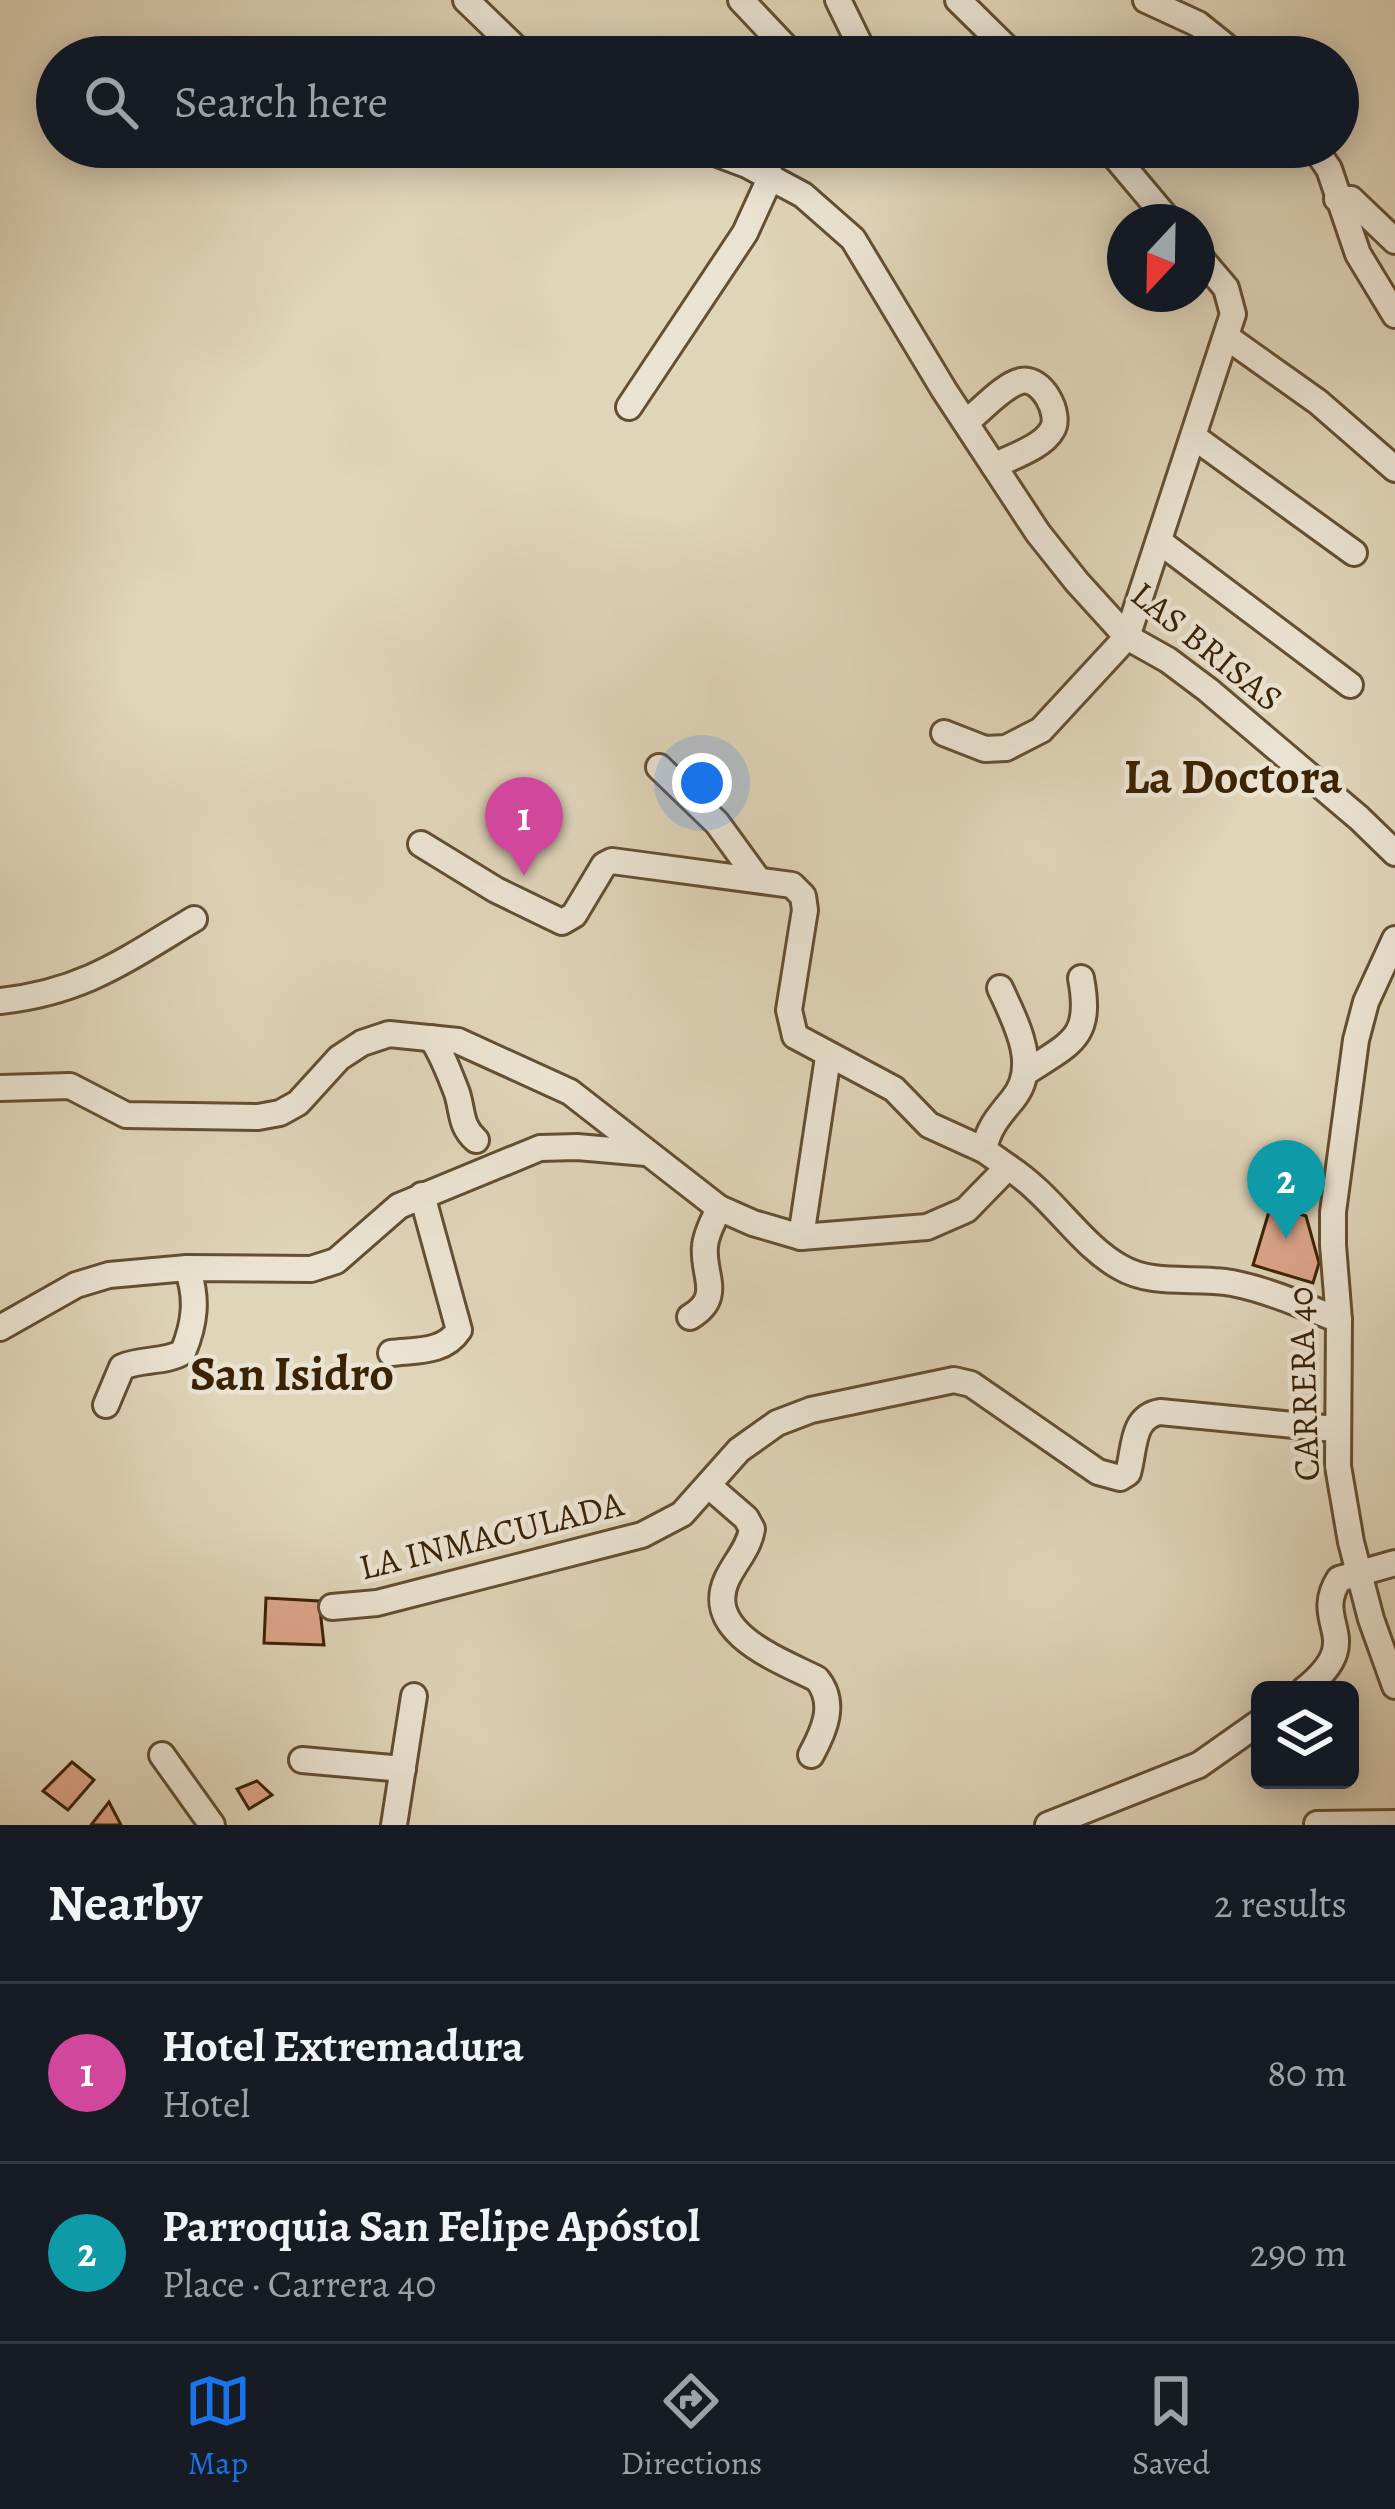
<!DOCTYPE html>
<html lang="en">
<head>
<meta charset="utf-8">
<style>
  :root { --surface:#171b24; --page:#20242c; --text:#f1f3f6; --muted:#9ea1a6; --line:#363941; --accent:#1a73e8 }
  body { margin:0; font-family:Alegreya,serif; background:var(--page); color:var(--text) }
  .controls { position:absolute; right:36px; bottom:36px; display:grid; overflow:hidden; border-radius:18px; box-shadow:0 6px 30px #0003 }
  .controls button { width:108px; height:108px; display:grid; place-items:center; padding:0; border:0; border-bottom:3px solid var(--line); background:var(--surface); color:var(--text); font:60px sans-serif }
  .compass { position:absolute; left:1107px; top:204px; width:108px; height:108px; border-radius:50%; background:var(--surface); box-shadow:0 6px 30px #0003; rotate:202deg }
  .you { position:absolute; left:702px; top:783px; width:42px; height:42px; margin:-30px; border:9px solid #fff; border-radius:50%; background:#1a73e8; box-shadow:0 0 0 18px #1a73e833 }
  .badge { display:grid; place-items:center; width:78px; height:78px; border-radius:50%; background:var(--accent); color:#fff; font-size:39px; font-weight:700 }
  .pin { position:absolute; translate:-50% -99px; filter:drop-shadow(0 3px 6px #0008) }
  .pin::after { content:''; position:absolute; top:63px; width:42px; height:36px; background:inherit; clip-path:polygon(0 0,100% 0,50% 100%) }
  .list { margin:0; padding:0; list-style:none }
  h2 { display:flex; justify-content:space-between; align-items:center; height:156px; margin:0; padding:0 48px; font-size:51px }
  h2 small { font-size:39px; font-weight:400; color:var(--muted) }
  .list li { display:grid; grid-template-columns:78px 1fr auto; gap:36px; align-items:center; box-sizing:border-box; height:180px; padding:0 48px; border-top:3px solid var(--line) }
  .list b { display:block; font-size:45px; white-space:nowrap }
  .list p { margin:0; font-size:39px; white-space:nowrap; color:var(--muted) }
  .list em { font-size:39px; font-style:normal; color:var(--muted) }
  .icon { flex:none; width:66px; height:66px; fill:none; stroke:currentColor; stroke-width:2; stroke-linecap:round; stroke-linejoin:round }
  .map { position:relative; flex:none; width:1395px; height:1825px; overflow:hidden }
  .search { position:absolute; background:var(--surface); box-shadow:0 6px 30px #0003; left:36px; right:36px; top:36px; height:132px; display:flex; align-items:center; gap:30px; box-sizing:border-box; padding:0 42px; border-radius:66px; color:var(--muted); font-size:45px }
  .sheet { height:516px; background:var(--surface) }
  nav { display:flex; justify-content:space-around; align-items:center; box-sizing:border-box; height:168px; border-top:3px solid var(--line); background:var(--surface); font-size:33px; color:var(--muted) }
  nav a { display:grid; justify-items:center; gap:6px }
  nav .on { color:var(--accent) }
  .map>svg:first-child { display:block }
</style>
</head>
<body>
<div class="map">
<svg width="1395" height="1825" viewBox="0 0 1395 1825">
  <rect width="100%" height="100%" fill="#e0d4b9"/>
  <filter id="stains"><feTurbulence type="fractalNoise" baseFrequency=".00167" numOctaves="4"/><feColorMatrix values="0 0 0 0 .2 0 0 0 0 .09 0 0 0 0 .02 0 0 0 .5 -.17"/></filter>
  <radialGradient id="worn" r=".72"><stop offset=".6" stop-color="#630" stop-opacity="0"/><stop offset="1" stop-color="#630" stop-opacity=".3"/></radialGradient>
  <g fill="#dea68b" stroke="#3b2305" stroke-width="3">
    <path d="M 1271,1205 L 1306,1216 L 1319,1263 L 1313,1283 L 1253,1265 Z"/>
    <path d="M 266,1598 L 319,1601 L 324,1645 L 264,1643 Z"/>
    <path d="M 72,1762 L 94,1780 L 68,1810 L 43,1791 Z"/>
    <path d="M 257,1781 L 272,1795 L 249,1809 L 237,1789 Z"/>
    <path d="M 109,1802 L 121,1825 L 91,1825 Z"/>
  </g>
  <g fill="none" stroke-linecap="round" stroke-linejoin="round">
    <g stroke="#644f32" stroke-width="30">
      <g id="minor">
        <path d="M 466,0 L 525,57"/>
        <path d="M 741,0 L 795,57"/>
        <path d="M 838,0 L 860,45 L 861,57"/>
        <path d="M 958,0 L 1016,57"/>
        <path d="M 1146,0 L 1198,24 L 1239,57"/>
        <path d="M 699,147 L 747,165 L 803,195 L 853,239 L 944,390 L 1038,533 L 1077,582 L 1127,637 L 1168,660 L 1208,690 L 1359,818 L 1395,853"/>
        <path d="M 1107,147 L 1170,222"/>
        <path d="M 1314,147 L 1329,169 L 1358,254 L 1395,315"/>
        <path d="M 1337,199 L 1351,199 L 1395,241"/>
        <path d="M 1228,338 L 1318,402 L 1395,469"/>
        <path d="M 629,407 L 745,233 L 771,176"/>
        <path d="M 966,422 C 981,411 1003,385 1021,381 C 1042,376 1062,415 1052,430 C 1043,447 1011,457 994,466"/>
        <path d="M 1194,437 L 1354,553"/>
        <path d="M 1160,542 L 1350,685"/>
        <path d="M 944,733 L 985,749 L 1006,748 L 1041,730 L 1127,637 L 1233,314 L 1226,288 L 1197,254"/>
        <path d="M 659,767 L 717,823 L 757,878"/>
        <path d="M 421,844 L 496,890 L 562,922 L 574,915 L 604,865 L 612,861 L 792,885 L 803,896 L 805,910 L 789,1010 L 795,1036 L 894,1089 L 929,1125 L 984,1150 L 1008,1167"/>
        <path d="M 1395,939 L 1366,1002 L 1356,1040 L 1333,1212 L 1333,1245 L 1339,1320 L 1338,1466 L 1351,1542 L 1371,1619 L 1395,1686"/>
        <path d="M 0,1001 C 83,992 124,961 194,919"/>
        <path d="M 431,1038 C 442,1053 450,1075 457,1093 C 463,1112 460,1126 476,1140"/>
        <path d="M 1028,1071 C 1073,1042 1092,1037 1081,978"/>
        <path d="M 0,1088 L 70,1086 L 126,1115 L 258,1117 L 280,1113 L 298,1103 L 339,1058 L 362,1043 L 389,1034 L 458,1041 L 570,1092 L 719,1208 L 753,1223 L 801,1237 L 927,1227 L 966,1210 L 1008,1167 C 1053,1196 1079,1244 1120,1267 C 1154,1287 1195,1276 1232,1283 C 1268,1290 1304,1306 1339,1320"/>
        <path d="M 984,1150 C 988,1128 999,1116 1013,1099 C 1040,1066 1016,1023 1000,988"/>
        <path d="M 801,1237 L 828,1057"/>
        <path d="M 690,1317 C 724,1297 702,1275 705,1246 C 706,1233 714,1220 719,1208"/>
        <path d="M 0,1328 L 76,1285 L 109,1275 L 187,1268 L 311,1269 L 336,1261 L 399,1206 L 540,1148 L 577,1147 L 646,1153"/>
        <path d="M 391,1353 C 416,1350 444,1353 459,1330 L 422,1195"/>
        <path d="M 106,1405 L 122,1367 C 143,1358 165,1363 183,1352 C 195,1323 198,1298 187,1268"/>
        <path d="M 709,1486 L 746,1518 L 752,1529 C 749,1548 735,1562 727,1579 C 702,1633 782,1661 817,1679 C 837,1703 824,1731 811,1755"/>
        <path d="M 332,1607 L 377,1603 L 642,1535 L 682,1514 L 739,1450 L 777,1423 L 811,1410 L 954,1380 L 971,1384 L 1098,1472 L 1120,1478 L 1128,1473 C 1135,1449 1131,1417 1160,1412 L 1335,1429"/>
        <path d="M 1304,1690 C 1369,1638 1310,1625 1339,1579 L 1395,1563"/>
        <path d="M 162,1755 L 212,1825"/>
        <path d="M 302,1760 L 403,1769"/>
        <path d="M 1317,1824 L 1395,1823"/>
        <path d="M 394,1825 L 414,1696"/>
        <path d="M 1048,1825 L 1199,1765 L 1260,1722"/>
      </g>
    </g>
    <use href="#minor" stroke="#ebe3d2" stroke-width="24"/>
  </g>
  <g text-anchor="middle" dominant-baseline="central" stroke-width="9" stroke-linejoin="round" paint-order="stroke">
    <g font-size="36" fill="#3b2305" stroke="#ebe3d2">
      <text transform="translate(1207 646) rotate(39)">LAS BRISAS</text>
      <text transform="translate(1303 1384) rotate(-92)">CARRERA 40</text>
      <text transform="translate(491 1535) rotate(-14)">LA INMACULADA</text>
    </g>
    <g font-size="48" font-weight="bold" fill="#3b2305" stroke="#ebe3d2">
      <text x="1233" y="777">La Doctora</text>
      <text x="292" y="1374">San Isidro</text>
    </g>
  </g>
  <rect width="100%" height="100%" filter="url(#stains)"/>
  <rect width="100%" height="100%" fill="url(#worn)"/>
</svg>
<div class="controls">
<button><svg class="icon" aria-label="layers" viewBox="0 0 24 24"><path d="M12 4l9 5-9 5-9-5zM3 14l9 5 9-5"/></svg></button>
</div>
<svg class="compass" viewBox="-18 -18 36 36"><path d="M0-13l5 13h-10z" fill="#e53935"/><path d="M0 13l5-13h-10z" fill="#9ea1a6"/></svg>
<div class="you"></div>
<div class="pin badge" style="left:524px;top:876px;background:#d1479c">1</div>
<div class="pin badge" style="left:1286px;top:1239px;background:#0f9aa8">2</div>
<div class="search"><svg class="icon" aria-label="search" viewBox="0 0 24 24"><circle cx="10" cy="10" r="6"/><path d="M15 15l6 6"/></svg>Search here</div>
</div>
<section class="sheet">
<h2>Nearby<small>2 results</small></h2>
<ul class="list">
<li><span class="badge" style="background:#d1479c">1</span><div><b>Hotel Extremadura</b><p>Hotel</p></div><em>80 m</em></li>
<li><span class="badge" style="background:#0f9aa8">2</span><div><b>Parroquia San Felipe Apóstol</b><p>Place · Carrera 40</p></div><em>290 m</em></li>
</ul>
</section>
<nav>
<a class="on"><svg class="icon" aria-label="map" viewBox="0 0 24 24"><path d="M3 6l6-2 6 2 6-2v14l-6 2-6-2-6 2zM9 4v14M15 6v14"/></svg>Map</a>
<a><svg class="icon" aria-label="directions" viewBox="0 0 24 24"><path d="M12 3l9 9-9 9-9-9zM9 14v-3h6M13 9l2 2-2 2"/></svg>Directions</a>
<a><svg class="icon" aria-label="saved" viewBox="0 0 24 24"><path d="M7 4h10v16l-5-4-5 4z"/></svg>Saved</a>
</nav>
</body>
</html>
